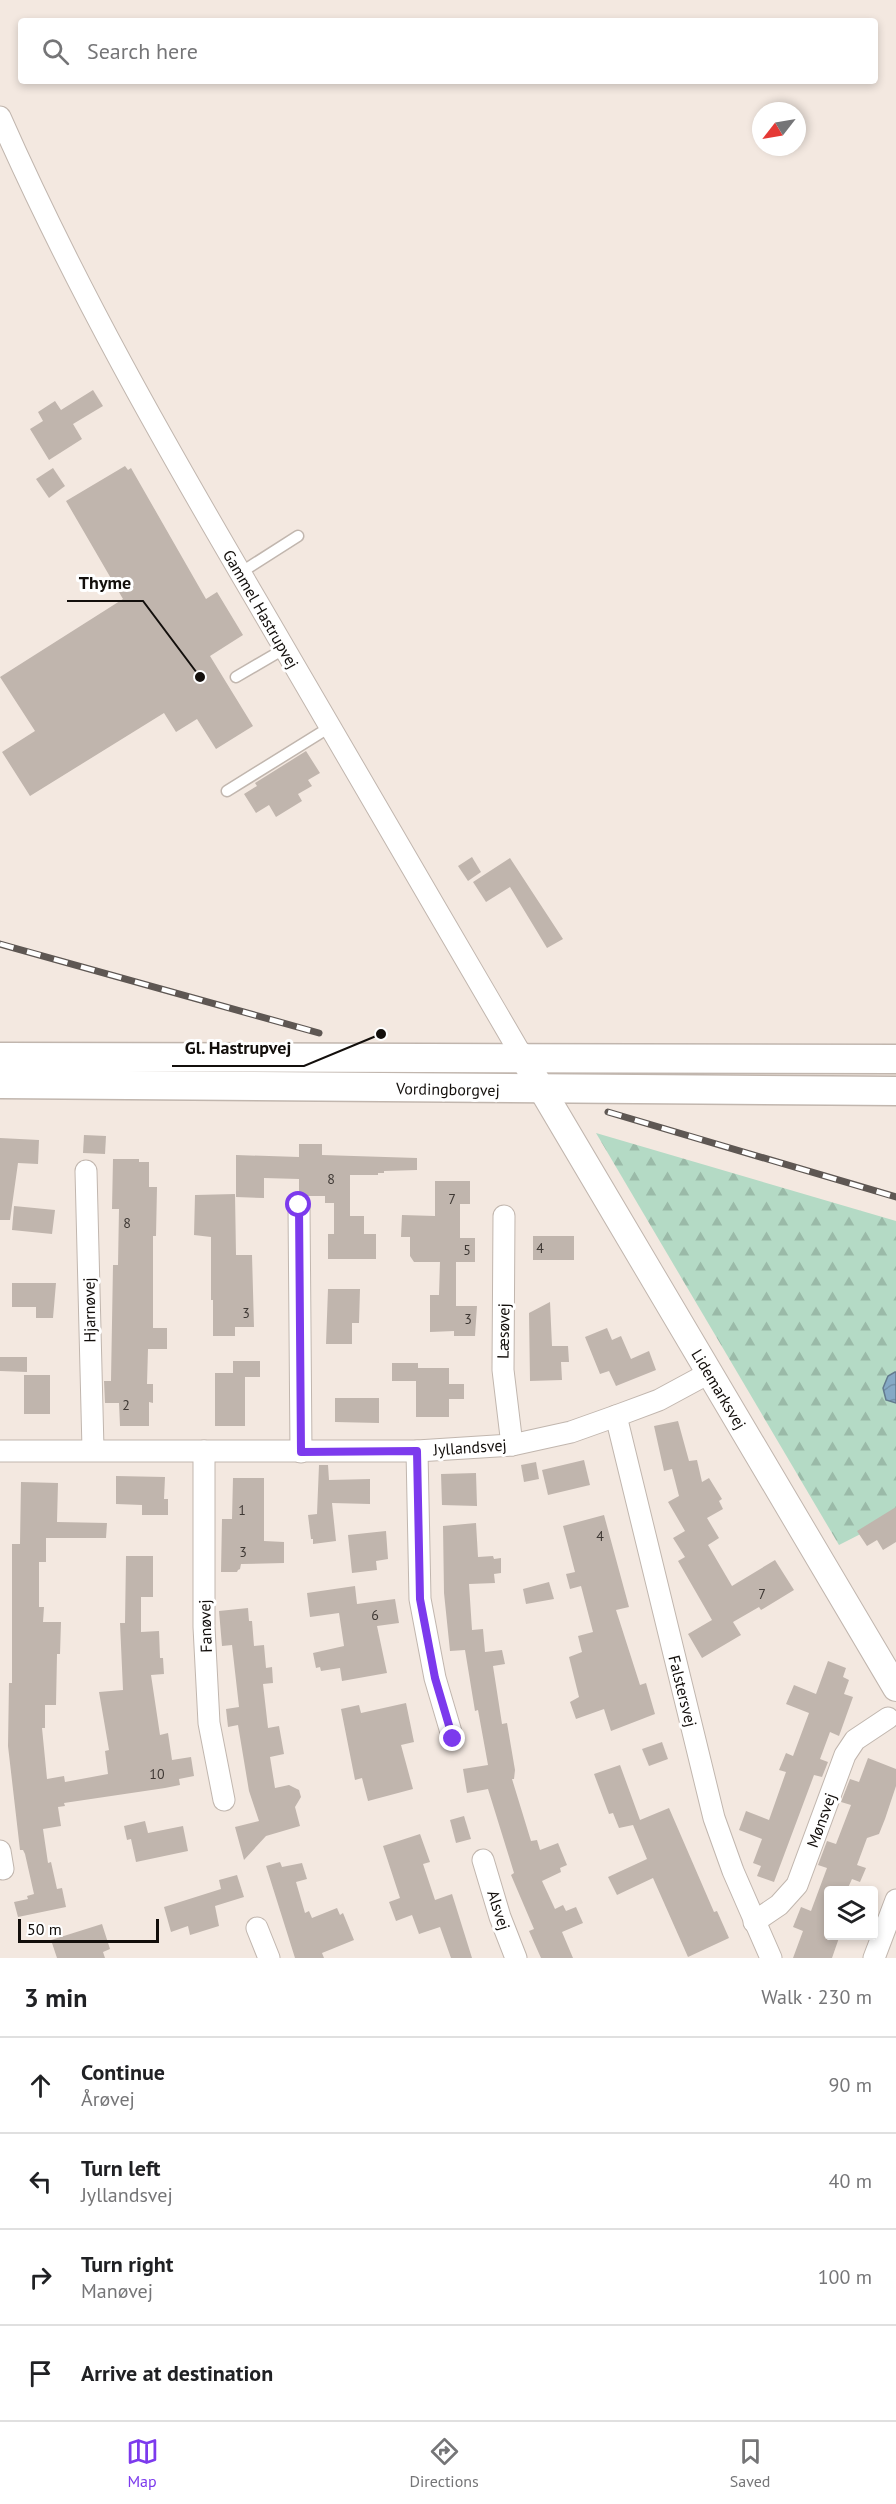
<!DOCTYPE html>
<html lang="en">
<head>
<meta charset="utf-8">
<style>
  :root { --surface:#fff; --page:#f6f6f6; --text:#202124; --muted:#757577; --line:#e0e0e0; --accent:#7c3aed }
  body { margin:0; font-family:"PT Sans",sans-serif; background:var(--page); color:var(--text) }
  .controls { position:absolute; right:18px; bottom:18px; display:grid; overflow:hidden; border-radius:6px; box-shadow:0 3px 9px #0003 }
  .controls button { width:54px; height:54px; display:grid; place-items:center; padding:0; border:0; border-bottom:2px solid var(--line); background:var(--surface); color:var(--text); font:30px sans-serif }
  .compass { position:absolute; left:752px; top:102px; width:54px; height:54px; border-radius:50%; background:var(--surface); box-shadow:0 3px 9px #0003; rotate:239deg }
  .scale { position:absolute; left:18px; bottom:15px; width:141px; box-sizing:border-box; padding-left:6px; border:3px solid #130f0c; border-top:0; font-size:16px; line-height:21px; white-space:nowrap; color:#130f0c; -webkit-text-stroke:4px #fff; paint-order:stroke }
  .stop { position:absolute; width:18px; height:18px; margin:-14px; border:4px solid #7c3aed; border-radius:50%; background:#fff }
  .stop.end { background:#7c3aed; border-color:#fff; box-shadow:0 2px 6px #0008 }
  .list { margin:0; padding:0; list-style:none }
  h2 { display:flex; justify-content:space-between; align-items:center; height:78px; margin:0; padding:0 24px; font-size:26px }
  h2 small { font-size:20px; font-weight:400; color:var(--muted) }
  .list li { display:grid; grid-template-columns:39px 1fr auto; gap:18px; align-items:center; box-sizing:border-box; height:96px; padding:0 24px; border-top:2px solid var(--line) }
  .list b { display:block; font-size:22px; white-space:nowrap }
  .list p { margin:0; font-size:20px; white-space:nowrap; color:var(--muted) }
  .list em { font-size:20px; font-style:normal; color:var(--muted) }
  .icon { flex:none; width:33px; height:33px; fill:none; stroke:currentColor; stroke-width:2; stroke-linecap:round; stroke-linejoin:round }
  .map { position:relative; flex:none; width:896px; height:1958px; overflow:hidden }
  .search { position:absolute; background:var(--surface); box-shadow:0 3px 9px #0003; left:18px; right:18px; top:18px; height:66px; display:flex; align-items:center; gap:15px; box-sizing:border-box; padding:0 21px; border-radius:6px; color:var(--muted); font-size:22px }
  .sheet { height:462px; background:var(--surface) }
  nav { display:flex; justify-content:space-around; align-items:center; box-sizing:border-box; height:84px; border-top:2px solid var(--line); background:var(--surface); font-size:16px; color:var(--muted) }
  nav a { display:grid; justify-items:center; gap:3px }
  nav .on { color:var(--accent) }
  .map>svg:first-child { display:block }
</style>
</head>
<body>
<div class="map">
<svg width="896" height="1958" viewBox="0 0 896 1958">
  <defs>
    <pattern id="forest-firs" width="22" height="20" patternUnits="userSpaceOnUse" patternTransform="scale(1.5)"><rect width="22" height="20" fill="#b4dac5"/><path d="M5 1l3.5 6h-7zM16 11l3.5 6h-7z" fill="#9abaa8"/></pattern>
    <pattern id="water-waves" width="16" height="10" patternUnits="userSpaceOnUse" patternTransform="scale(1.5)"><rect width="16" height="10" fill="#85a9c5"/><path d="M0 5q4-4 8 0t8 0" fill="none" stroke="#7290a8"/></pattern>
  </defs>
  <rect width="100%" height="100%" fill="#f3e8e0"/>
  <path fill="url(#forest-firs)" d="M 596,1133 L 896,1221 L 896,1516 L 839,1545 Z"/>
  <path fill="url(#water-waves)" stroke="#637b8e" stroke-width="1.5" d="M 895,1372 L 896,1372 L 896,1403 L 886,1400 L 883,1388 L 888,1376 Z"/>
  <g fill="#c0b5ad">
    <path d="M 93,390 L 103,406 L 73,424 L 82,439 L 49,460 L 30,429 L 43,421 L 38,412 L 55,401 L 61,410 Z"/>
    <path d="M 125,466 L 128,470 L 131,468 L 206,599 L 217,592 L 243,635 L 210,656 L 253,726 L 216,749 L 197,719 L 176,732 L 164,713 L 30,796 L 2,752 L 35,731 L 0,677 L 123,599 L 66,501 Z"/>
    <path d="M 53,468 L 65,486 L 49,498 L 36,479 Z"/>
    <path d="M 306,751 L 320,773 L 308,780 L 312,786 L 298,794 L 302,801 L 276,817 L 269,805 L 256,813 L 244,794 L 257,786 L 255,783 Z"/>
    <path d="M 472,857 L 481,872 L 468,881 L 458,866 Z"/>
    <path d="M 510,858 L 563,939 L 547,948 L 510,887 L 486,902 L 473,882 Z"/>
    <path d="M 84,1135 L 106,1136 L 105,1154 L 83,1153 Z"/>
    <path d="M 0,1138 L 39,1140 L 38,1164 L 18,1163 L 10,1220 L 0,1220 Z"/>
    <path d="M 299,1144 L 322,1144 L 322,1155 L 417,1158 L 417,1170 L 384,1171 L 384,1173 L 378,1173 L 378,1175 L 350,1175 L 350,1216 L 364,1216 L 364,1234 L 376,1234 L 376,1259 L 328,1259 L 328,1234 L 334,1234 L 334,1203 L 325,1203 L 325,1196 L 307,1196 L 299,1192 L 299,1179 L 264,1178 L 264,1198 L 236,1197 L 236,1155 L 299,1157 Z"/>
    <path d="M 113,1159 L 139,1159 L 139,1162 L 149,1162 L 149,1187 L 157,1187 L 156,1236 L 153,1236 L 153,1328 L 167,1328 L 167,1349 L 148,1349 L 147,1384 L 153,1384 L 153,1403 L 149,1402 L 149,1426 L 120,1426 L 119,1403 L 105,1403 L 104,1381 L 111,1381 L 113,1265 L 118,1265 L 119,1209 L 112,1209 Z"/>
    <path d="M 435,1181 L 470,1181 L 470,1204 L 460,1204 L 460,1238 L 475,1238 L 475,1262 L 456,1262 L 456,1306 L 477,1306 L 475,1336 L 454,1336 L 454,1331 L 430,1332 L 430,1295 L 439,1295 L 440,1262 L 414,1262 L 410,1256 L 410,1237 L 401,1237 L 402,1215 L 435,1216 Z"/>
    <path d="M 235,1194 L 236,1255 L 252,1255 L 254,1327 L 235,1327 L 235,1336 L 213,1336 L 213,1300 L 211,1300 L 211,1237 L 194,1235 L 195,1195 Z"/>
    <path d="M 14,1206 L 55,1210 L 52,1234 L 12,1230 Z"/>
    <rect x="533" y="1236" width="41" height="24"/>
    <path d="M 12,1283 L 56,1283 L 53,1318 L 36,1318 L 36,1307 L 12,1307 Z"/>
    <path d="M 328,1289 L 360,1289 L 359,1323 L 352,1323 L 352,1344 L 326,1344 Z"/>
    <path d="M 550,1302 L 552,1346 L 568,1346 L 569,1362 L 561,1362 L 562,1380 L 530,1381 L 529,1313 Z"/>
    <path d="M 607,1328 L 612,1340 L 621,1336 L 631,1359 L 649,1351 L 656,1370 L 616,1386 L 609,1371 L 600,1374 L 585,1337 Z"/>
    <path d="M 0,1357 L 27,1357 L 27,1372 L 0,1371 Z"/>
    <path d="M 233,1361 L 260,1361 L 260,1377 L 245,1377 L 245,1426 L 215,1426 L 215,1373 L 233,1373 Z"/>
    <path d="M 392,1363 L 418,1363 L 418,1368 L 449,1368 L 449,1384 L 464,1384 L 464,1399 L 449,1399 L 449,1417 L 416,1417 L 416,1381 L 392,1381 Z"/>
    <rect x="24" y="1375" width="26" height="39"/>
    <path d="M 335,1398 L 379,1398 L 379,1423 L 335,1422 Z"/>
    <path d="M 678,1421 L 689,1461 L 697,1460 L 702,1482 L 709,1478 L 722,1499 L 719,1501 L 723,1509 L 707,1518 L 719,1538 L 708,1545 L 732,1586 L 775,1560 L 794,1590 L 761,1610 L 759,1607 L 733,1622 L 741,1635 L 702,1658 L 688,1634 L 712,1620 L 678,1561 L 685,1557 L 673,1538 L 685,1531 L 668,1502 L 679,1496 L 672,1469 L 664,1471 L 654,1426 Z"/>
    <path d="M 584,1460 L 590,1485 L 548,1495 L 542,1470 Z"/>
    <path d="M 536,1462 L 539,1479 L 524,1482 L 521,1465 Z"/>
    <path d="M 319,1465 L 328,1465 L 329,1480 L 370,1479 L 370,1504 L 332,1503 L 336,1541 L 313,1544 L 313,1539 L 311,1539 L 308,1515 L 317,1514 Z"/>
    <path d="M 476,1473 L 477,1506 L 442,1505 L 441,1474 Z"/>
    <path d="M 116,1476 L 165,1477 L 164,1499 L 168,1499 L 168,1515 L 142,1515 L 142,1505 L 116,1504 Z"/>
    <path d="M 233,1478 L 264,1478 L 264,1541 L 284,1542 L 284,1563 L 241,1564 L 240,1569 L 238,1570 L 237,1572 L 221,1572 L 222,1519 L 232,1519 Z"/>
    <path d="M 21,1482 L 58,1483 L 57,1522 L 107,1523 L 106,1538 L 46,1538 L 46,1562 L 39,1562 L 39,1607 L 44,1607 L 43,1622 L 61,1622 L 60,1654 L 57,1654 L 56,1705 L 45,1705 L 45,1728 L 42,1728 L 47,1779 L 64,1776 L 65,1782 L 108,1774 L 105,1751 L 109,1750 L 99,1692 L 123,1690 L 120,1623 L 125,1623 L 126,1556 L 153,1556 L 153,1597 L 141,1597 L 141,1632 L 159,1631 L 160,1658 L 163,1658 L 164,1674 L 151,1675 L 160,1735 L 168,1733 L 172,1760 L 191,1757 L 194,1776 L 179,1779 L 180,1785 L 165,1788 L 64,1803 L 65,1806 L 58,1807 L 61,1826 L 43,1829 L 48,1863 L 51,1862 L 57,1889 L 62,1888 L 66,1907 L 18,1917 L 14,1902 L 28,1899 L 27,1896 L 34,1894 L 25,1854 L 23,1850 L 20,1850 L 8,1746 L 9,1683 L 12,1683 L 12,1544 L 20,1544 Z"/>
    <path d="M 896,1507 L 896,1542 L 883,1550 L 877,1540 L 867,1546 L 857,1531 Z"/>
    <path d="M 604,1515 L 629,1607 L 616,1610 L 640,1685 L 646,1683 L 655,1714 L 611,1731 L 604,1709 L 576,1719 L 570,1702 L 579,1697 L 569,1657 L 582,1652 L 578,1636 L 593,1632 L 581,1586 L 570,1589 L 566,1574 L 575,1572 L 563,1526 Z"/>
    <path d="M 476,1523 L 478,1557 L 493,1556 L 494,1559 L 501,1558 L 501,1573 L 494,1574 L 495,1583 L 469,1584 L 472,1630 L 483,1629 L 485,1652 L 502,1650 L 505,1664 L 493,1666 L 502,1724 L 507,1723 L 515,1770 L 514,1779 L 512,1779 L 531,1841 L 537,1840 L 540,1850 L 558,1843 L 567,1865 L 560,1868 L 561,1872 L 542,1881 L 555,1909 L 563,1905 L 566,1911 L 576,1907 L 583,1923 L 562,1932 L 573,1958 L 541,1958 L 529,1931 L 534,1929 L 511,1875 L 514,1873 L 488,1789 L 467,1793 L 463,1769 L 488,1765 L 478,1710 L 475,1711 L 465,1650 L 450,1651 L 444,1593 L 443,1526 Z"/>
    <path d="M 386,1531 L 388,1559 L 376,1561 L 377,1570 L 352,1573 L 348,1535 Z"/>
    <path d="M 549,1582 L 554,1599 L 526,1604 L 523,1589 Z"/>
    <path d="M 355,1586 L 357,1604 L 395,1599 L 399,1623 L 377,1626 L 387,1673 L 342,1681 L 340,1668 L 321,1671 L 320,1667 L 316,1668 L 313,1653 L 344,1646 L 339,1613 L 310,1617 L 307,1593 Z"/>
    <path d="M 248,1608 L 249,1621 L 252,1621 L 254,1646 L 264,1645 L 266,1668 L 272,1667 L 273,1683 L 263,1684 L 268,1728 L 279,1726 L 284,1754 L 270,1757 L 275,1788 L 289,1785 L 299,1790 L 301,1797 L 295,1807 L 300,1826 L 266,1836 L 244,1860 L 235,1827 L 259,1821 L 249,1791 L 238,1725 L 228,1727 L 226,1709 L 239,1707 L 232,1645 L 222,1646 L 219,1611 Z"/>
    <path d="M 828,1661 L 846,1668 L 843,1677 L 849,1680 L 844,1694 L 853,1697 L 839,1736 L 830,1732 L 820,1759 L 828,1762 L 822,1777 L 814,1775 L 774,1882 L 757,1876 L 761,1866 L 753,1863 L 762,1839 L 739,1830 L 746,1811 L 769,1820 L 786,1772 L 779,1770 L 786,1753 L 793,1756 L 809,1713 L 786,1704 L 794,1685 L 816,1694 Z"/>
    <path d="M 406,1703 L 414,1742 L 401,1745 L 413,1789 L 368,1801 L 362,1778 L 355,1780 L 341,1709 L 359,1705 L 361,1713 Z"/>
    <path d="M 662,1742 L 668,1759 L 649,1766 L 642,1749 Z"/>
    <path d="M 868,1758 L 896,1769 L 896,1786 L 885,1819 L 879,1834 L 867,1838 L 857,1865 L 866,1868 L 860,1882 L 852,1879 L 847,1890 L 828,1890 L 828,1935 L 840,1935 L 832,1958 L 793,1958 L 803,1931 L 793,1927 L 801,1907 L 811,1911 L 827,1868 L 818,1865 L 827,1841 L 836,1844 L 851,1805 L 841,1802 L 850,1779 L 859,1782 Z"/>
    <path d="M 620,1765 L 640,1820 L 669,1808 L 714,1912 L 717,1911 L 729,1938 L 688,1957 L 653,1878 L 617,1895 L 608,1877 L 647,1859 L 633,1825 L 619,1828 L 613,1813 L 609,1814 L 594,1774 Z"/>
    <path d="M 464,1816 L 471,1839 L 456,1843 L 450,1820 Z"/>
    <path d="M 145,1821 L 148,1833 L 183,1826 L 188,1851 L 136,1862 L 131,1839 L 127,1840 L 124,1826 Z"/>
    <path d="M 420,1834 L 430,1862 L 423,1864 L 435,1900 L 452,1894 L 472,1958 L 451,1958 L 440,1927 L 419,1934 L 412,1915 L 396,1921 L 389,1902 L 400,1898 L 383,1846 Z"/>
    <path d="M 280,1862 L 282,1867 L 302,1863 L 307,1879 L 296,1882 L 305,1913 L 309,1911 L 312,1918 L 337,1908 L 340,1915 L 343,1913 L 354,1940 L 322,1953 L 324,1958 L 295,1958 L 266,1866 Z"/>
    <path d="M 237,1875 L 244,1897 L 215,1906 L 219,1926 L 190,1935 L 188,1926 L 171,1932 L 164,1907 L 221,1889 L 219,1880 Z"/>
    <path d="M 102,1924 L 110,1949 L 103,1952 L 105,1958 L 57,1958 L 51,1940 Z"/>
  </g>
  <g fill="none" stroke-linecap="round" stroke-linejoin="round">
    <g stroke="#c1b6ae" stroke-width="13">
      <g id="service">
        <path d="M 240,573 L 298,536"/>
        <path d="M 236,677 L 284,649"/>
        <path d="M 227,791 L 330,727"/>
      </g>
    </g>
    <g stroke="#c1b6ae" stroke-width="23">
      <g id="minor">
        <path d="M 0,117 C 75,287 164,443 258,603 C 346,755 434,905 522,1056"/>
        <path d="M 86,1171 L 93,1449"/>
        <path d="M 299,1205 L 301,1452"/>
        <path d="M 504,1216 L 503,1370 L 512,1445"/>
        <path d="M 616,1416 L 714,1818 L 733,1871 L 771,1958"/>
        <path d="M 0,1451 L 417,1451 L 512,1445 L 571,1432 L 616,1416 L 659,1400 L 709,1373"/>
        <path d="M 204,1451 L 204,1627 L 209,1723 L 224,1800"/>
        <path d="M 417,1451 L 420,1599 L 435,1678 L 453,1739"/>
        <path d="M 0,1851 L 3,1869"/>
        <path d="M 483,1860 L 500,1917 L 516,1958"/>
        <path d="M 754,1922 L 779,1905 L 797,1885 L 845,1755 L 855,1740 L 888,1718"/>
        <path d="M 257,1928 L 269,1958"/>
        <path d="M 874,1958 L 896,1900"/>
      </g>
    </g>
    <g stroke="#c1b6ae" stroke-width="28">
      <path id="tertiary" d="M 522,1056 L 896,1688"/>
    </g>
    <g stroke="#c1b6ae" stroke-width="31">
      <g id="secondary">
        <path d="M 0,1057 L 896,1059"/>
        <path d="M 0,1084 L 896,1091"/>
      </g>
    </g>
    <use href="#service" stroke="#fff" stroke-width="10"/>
    <use href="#minor" stroke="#fff" stroke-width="21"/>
    <use href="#tertiary" stroke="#fff" stroke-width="26"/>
    <use href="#secondary" stroke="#fff" stroke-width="28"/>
    <g stroke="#5e5753" stroke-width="7">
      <g id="rail">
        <path d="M 0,944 L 319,1033"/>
        <path d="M 608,1112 L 896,1197"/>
      </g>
    </g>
    <use href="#rail" stroke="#fff" stroke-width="4.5" stroke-dasharray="14" stroke-linecap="butt"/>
  </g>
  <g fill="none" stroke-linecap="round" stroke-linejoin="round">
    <path stroke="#7c3aed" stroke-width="8" d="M 299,1205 L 301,1452 L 417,1451 L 420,1599 L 435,1678 L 453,1739"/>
  </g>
  <g text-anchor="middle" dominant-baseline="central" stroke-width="6" stroke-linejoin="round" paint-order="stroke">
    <g font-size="14" fill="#3e3834">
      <text x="331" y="1179">8</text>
      <text x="452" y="1199">7</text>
      <text x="127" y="1223">8</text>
      <text x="540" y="1248">4</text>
      <text x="467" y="1250">5</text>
      <text x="246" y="1313">3</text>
      <text x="468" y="1319">3</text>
      <text x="126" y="1405">2</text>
      <text x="242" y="1510">1</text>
      <text x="600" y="1536">4</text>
      <text x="243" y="1552">3</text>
      <text x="762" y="1594">7</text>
      <text x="375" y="1615">6</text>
      <text x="157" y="1774">10</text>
    </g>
    <g font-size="16" fill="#130f0c" stroke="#fff">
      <text transform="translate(261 609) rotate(60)">Gammel Hastrupvej</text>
      <text transform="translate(448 1089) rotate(1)">Vordingborgvej</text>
      <text transform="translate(89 1310) rotate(-91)">Hjarnøvej</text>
      <text transform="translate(503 1331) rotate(-89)">Læsøvej</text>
      <text transform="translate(719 1389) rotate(59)">Lidemarksvej</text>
      <text transform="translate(470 1447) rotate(-4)">Jyllandsvej</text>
      <text transform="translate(205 1626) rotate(-92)">Fanøvej</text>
      <text transform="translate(683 1691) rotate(76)">Falstersvej</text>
      <text transform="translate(821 1820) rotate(-70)">Mønsvej</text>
      <text transform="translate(499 1910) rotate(72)">Alsvej</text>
    </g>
  </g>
  <path fill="none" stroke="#130f0c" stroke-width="2" d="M200 677L143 601H67M381 1034L304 1066H172"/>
  <g fill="#130f0c" stroke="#fff" stroke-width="2">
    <circle cx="200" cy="677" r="6"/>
    <circle cx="381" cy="1034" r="6"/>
  </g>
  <g font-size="18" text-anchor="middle" font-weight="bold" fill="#130f0c" stroke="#fff" stroke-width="6" stroke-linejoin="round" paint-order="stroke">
    <text x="105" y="589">Thyme</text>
    <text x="238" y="1054">Gl. Hastrupvej</text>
  </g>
</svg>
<div class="controls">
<button><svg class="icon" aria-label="layers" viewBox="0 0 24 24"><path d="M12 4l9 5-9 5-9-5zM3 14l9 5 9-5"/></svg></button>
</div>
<svg class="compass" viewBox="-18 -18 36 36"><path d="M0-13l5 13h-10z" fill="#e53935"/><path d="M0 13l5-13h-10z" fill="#757577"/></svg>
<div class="scale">50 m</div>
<div class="stop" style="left:299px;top:1205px"></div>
<div class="stop end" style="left:453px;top:1739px"></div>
<div class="search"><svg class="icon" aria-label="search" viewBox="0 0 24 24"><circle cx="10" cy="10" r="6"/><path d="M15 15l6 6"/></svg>Search here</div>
</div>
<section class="sheet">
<h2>3 min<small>Walk · 230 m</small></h2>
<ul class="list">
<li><svg class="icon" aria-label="ahead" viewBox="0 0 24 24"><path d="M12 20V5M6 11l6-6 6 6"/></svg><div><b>Continue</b><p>Årøvej</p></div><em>90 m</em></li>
<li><svg class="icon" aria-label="left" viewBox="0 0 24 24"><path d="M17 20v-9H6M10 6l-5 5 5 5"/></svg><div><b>Turn left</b><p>Jyllandsvej</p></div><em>40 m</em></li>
<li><svg class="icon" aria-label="right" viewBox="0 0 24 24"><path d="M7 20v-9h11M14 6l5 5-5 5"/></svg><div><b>Turn right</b><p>Manøvej</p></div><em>100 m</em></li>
<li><svg class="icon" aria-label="arrive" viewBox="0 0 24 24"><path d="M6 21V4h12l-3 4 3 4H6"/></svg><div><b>Arrive at destination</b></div></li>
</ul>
</section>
<nav>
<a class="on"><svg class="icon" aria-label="map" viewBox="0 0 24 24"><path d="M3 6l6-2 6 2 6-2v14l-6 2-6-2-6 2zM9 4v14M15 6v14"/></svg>Map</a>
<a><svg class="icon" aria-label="directions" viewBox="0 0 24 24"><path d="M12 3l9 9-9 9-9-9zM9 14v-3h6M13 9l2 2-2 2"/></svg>Directions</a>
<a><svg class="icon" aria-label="saved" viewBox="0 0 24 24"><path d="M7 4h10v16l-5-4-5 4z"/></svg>Saved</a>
</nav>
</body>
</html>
